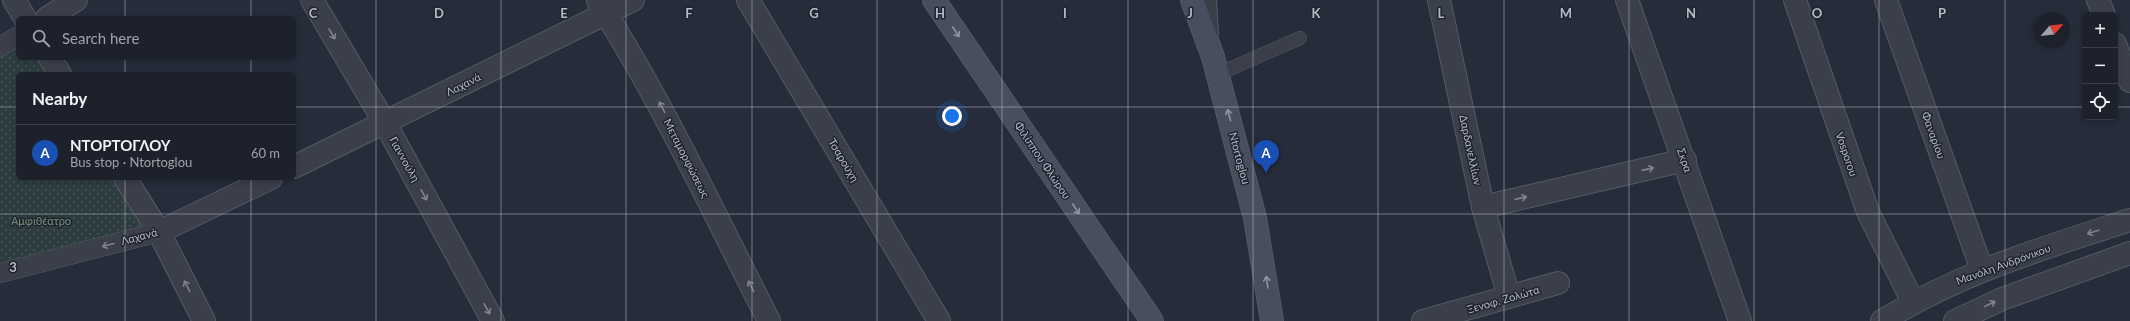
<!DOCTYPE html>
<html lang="en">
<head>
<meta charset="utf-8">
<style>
  :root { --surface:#1c212c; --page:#292e38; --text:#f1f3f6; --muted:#a0a3a9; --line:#3a3e48; --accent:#d93025 }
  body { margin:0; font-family:Lato,sans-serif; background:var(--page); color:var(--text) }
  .controls { position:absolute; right:12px; top:12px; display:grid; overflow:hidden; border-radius:6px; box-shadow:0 2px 6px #0003 }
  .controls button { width:36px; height:36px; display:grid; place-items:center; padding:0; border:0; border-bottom:1px solid var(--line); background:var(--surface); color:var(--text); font:20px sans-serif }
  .compass { position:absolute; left:2034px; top:12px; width:36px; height:36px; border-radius:50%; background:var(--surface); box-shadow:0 2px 6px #0003; rotate:62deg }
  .you { position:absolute; left:952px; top:116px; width:14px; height:14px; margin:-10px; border:3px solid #fff; border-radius:50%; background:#1a73e8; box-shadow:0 0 0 6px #1a73e833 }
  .badge { display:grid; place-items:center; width:26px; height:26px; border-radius:50%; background:var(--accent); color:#fff; font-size:13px; font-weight:700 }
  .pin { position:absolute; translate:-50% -33px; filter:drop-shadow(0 1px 2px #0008) }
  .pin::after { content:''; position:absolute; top:21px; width:14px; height:12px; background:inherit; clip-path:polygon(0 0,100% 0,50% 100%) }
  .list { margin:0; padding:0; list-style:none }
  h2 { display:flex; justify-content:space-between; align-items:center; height:52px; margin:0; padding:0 16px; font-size:17px }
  h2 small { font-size:13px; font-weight:400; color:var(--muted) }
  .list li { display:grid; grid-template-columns:26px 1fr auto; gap:12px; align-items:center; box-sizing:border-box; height:56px; padding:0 16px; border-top:1px solid var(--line) }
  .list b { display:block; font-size:15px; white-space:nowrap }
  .list p { margin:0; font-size:13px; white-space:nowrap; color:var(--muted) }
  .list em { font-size:13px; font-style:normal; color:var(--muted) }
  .icon { flex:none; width:22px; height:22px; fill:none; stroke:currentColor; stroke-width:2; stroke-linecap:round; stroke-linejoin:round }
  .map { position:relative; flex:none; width:2130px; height:321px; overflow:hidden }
  .search { position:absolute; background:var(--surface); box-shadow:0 2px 6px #0003; left:16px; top:16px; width:280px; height:44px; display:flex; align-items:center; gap:10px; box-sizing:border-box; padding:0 14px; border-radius:6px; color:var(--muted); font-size:15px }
  .panel { position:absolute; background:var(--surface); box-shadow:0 2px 6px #0003; left:16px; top:72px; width:280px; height:108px; border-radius:6px }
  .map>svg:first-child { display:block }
</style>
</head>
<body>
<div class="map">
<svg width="2130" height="321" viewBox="0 0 2130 321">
  <defs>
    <pattern id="grass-dots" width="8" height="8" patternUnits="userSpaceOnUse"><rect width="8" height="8" fill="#2c3c3f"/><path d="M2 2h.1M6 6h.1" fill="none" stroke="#485659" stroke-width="1.8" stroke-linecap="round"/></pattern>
  </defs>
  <rect width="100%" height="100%" fill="#262c3a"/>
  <path fill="url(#grass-dots)" d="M 18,36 L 18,58 L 50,58 L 60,74 L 18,74 L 18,178 L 125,178 L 159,232 L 0,273 L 0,47 Z"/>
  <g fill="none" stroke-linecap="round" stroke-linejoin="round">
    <g stroke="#555a65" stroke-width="14">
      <path id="service" d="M 1218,74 L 1300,38"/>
    </g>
    <g stroke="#555a65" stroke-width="20">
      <g id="pedestrian">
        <path d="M 0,47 L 18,36"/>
        <path d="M 0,273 L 159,232"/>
      </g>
    </g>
    <g stroke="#555a65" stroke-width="24">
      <g id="minor">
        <path d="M 14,0 L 25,18"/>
        <path d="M 312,0 L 385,123 L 493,321"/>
        <path d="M 748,0 L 939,321"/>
        <path d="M 1205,0 L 1207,33"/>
        <path d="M 1439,0 L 1483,207 L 1509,297"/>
        <path d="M 1795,0 L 1868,212 L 1913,302"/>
        <path d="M 1886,0 L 1982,270"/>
        <path d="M 2098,0 L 2104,15"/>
        <path d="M 598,1 C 663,103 714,213 769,321"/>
        <path d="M 47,18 L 76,0"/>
        <path d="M 2115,44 L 2130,81"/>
        <path d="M 50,58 L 60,74"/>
        <path d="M 294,167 L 633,0"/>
        <path d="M 125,178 L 159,232 L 204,321"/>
        <path d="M 1483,207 L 1685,160"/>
        <path d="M 159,232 L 271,178"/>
        <path d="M 1423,321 L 1558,283"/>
      </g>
    </g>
    <g stroke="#555a65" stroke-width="24">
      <g id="tertiary">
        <path d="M 1627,0 L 1740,321"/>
        <path d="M 1882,321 C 1962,272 2041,249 2130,220"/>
        <path d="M 1955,321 L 2002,299 L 2130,253"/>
      </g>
    </g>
    <g stroke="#555a65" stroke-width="24">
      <g id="secondary">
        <path d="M 934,0 L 1152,321"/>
        <path d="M 1192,0 L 1213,57 L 1255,218 L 1272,321"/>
      </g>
    </g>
    <use href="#service" stroke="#3a3f4a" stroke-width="13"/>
    <use href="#pedestrian" stroke="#3a3f4a" stroke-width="19"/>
    <use href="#minor" stroke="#3a3f4a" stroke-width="22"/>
    <use href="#tertiary" stroke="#3a3f4a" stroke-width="22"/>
    <use href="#secondary" stroke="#484e5d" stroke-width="22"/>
  </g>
  <defs><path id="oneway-shaft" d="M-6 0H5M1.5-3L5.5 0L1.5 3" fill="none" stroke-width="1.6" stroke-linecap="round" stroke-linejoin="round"/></defs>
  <g stroke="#8f94a1">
    <use href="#oneway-shaft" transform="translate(956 32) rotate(56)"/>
    <use href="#oneway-shaft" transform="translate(1229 115) rotate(-105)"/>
    <use href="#oneway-shaft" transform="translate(1076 209) rotate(56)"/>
    <use href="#oneway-shaft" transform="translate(1267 282) rotate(-98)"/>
  </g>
  <g stroke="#7e838e">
    <use href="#oneway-shaft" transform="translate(332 34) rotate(59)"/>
    <use href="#oneway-shaft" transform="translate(662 107) rotate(-117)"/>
    <use href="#oneway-shaft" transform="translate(1648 169) rotate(-13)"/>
    <use href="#oneway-shaft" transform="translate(424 195) rotate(61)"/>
    <use href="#oneway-shaft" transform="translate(1521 198) rotate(-13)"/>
    <use href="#oneway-shaft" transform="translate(2093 232) rotate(162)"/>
    <use href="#oneway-shaft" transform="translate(108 245) rotate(165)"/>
    <use href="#oneway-shaft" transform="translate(187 286) rotate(-117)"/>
    <use href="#oneway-shaft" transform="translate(751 286) rotate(-117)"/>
    <use href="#oneway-shaft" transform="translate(1990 304) rotate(-26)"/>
    <use href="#oneway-shaft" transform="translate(487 309) rotate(61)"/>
  </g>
  <path fill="none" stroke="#b5bac6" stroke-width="1" stroke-opacity="0.55" d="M 125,0 L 125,18M 251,0 L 251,18M 376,0 L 376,321M 501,0 L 501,321M 626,0 L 626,321M 752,0 L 752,321M 877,0 L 877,321M 1002,0 L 1002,321M 1128,0 L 1128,321M 1253,0 L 1253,321M 1378,0 L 1378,321M 1504,0 L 1504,321M 1629,0 L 1629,321M 1754,0 L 1754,321M 1879,0 L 1879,321M 2005,0 L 2005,321M 125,58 L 125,74M 251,58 L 251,74M 0,107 L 18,107M 294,107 L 2085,107M 2115,107 L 2130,107M 125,178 L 125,321M 251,178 L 251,321M 0,214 L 2130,214"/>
  <g text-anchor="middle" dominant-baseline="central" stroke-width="3" stroke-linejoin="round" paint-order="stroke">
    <g font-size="11" fill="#b5bac6" stroke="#1f242f">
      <text transform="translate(463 84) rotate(-27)">Λαχανά</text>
      <text transform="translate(1934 135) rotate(70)">Φαναρίου</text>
      <text transform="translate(1471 150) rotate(78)">Δαρδανελλίων</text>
      <text transform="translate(1847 154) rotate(71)">Vosporou</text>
      <text transform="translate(687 158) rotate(63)">Μεταμορφώσεως</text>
      <text transform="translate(1240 158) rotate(75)">Ntortoglou</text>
      <text transform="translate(405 159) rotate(61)">Γιαννούλη</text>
      <text transform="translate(844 160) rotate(59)">Τσαρούχη</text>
      <text transform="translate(1043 160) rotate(56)">Φιλίππου Φλώρου</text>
      <text transform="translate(1685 160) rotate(71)">Σκρα</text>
      <text transform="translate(139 236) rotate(-15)">Λαχανά</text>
      <text transform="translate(2003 264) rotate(-20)">Μανόλη Ανδρόνικου</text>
      <text transform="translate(1503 299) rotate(-16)">Ξενοφ. Ζολώτα</text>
    </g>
    <g font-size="11" fill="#70937c" stroke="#1f242f">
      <text x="41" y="220">Αμφιθέατρο</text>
    </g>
  </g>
  <g font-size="13" text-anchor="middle" font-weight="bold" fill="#b5bac6" stroke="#1f242f" stroke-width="3" stroke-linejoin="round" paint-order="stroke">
    <text x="313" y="18">C</text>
    <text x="439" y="18">D</text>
    <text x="564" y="18">E</text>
    <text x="689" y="18">F</text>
    <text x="814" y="18">G</text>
    <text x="940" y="18">H</text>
    <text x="1065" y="18">I</text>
    <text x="1190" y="18">J</text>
    <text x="1316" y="18">K</text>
    <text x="1441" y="18">L</text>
    <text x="1566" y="18">M</text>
    <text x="1691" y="18">N</text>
    <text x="1817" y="18">O</text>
    <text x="1942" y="18">P</text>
    <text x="13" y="272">3</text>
  </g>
</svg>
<div class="controls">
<button>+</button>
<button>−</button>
<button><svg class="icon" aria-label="locate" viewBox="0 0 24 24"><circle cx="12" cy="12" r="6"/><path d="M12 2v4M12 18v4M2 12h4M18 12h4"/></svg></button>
</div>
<svg class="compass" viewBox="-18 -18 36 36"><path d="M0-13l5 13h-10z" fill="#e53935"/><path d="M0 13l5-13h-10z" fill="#a0a3a9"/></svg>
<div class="you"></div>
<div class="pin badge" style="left:1266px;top:173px;background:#1a4fb4">A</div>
<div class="search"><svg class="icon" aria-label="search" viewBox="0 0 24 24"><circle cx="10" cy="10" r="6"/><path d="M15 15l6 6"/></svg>Search here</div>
<section class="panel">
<h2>Nearby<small></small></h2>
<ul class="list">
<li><span class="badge" style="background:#1a4fb4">A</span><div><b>ΝΤΟΡΤΟΓΛΟΥ</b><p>Bus stop · Ntortoglou</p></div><em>60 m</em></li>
</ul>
</section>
</div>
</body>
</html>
